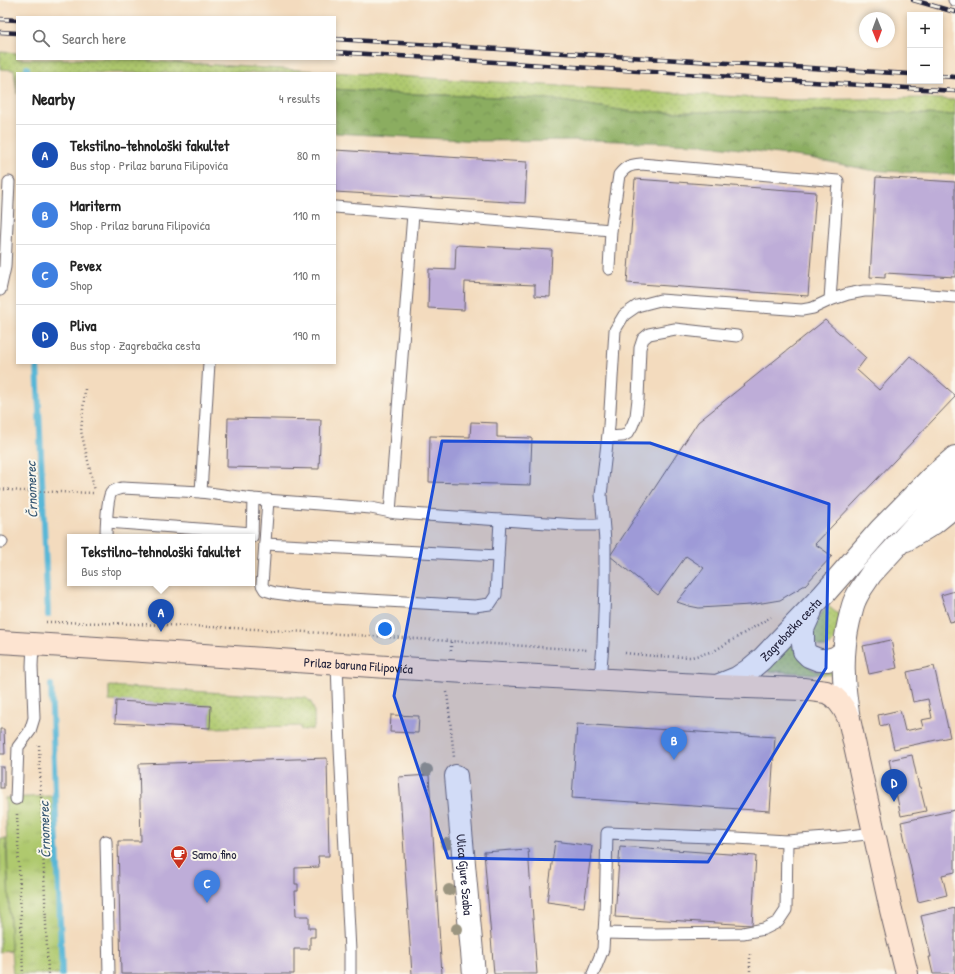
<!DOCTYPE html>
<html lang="en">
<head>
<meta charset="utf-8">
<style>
  :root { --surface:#fff; --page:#f2f2f2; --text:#222; --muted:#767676; --line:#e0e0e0; --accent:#c8321e }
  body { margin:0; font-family:"Patrick Hand",sans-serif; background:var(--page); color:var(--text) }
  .controls { position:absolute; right:12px; top:12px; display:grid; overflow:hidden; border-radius:0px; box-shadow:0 2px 6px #0003 }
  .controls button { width:36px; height:36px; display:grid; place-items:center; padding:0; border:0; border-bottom:1px solid var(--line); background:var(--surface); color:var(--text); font:20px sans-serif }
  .compass { position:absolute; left:859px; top:12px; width:36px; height:36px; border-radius:50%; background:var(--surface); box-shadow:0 2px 6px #0003; rotate:179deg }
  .you { position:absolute; left:385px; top:629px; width:14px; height:14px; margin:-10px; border:3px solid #fff; border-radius:50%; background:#1a73e8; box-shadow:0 0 0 6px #1a73e833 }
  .badge { display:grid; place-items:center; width:26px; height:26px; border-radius:50%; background:var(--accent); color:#fff; font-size:13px; font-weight:700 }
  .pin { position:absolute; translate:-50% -33px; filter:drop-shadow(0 1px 2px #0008) }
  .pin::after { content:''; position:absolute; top:21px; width:14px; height:12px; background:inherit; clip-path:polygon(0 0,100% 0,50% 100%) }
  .popup { position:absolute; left:67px; top:534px; width:188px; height:52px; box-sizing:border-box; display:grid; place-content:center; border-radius:0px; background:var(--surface); filter:drop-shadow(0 1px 3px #0005); font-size:13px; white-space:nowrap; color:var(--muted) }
  .popup b { font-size:15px; color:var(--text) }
  .popup::after { content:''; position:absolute; left:50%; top:100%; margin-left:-8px; border:8px solid transparent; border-top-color:var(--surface) }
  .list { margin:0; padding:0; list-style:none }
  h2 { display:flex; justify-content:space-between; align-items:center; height:52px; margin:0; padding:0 16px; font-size:17px }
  h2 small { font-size:13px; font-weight:400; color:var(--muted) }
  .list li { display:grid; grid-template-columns:26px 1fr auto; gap:12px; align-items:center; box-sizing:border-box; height:60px; padding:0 16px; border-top:1px solid var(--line) }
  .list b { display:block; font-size:15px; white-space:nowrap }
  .list p { margin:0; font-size:13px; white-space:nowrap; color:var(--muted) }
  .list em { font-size:13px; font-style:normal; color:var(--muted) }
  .icon { flex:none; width:22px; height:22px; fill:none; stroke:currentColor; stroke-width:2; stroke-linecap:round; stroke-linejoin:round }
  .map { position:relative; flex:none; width:955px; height:974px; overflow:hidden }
  .search { position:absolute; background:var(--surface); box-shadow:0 2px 6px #0003; left:16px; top:16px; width:320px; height:44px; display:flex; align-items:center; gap:10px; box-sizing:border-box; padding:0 14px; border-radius:0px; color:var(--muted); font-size:15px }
  .panel { position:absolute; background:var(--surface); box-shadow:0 2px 6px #0003; left:16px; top:72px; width:320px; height:292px; border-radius:0px }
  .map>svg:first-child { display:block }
</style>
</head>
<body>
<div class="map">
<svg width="955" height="974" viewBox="0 0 955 974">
  <defs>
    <pattern id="grass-dots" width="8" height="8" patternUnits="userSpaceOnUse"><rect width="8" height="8" fill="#afc96e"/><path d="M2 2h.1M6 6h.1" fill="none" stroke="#96ac60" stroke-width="1.8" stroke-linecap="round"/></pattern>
    <pattern id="forest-crowns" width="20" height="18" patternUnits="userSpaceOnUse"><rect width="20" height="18" fill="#8bad61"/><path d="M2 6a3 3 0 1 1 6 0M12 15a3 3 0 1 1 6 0" fill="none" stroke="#718c51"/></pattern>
    <pattern id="park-tufts" width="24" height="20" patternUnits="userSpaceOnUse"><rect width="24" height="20" fill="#afc96e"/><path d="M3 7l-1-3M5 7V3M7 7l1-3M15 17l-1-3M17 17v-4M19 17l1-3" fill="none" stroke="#96ac60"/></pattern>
  </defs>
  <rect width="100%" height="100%" fill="#fbf7ec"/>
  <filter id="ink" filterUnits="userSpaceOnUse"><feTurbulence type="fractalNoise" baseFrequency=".025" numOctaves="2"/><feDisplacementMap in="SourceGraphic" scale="8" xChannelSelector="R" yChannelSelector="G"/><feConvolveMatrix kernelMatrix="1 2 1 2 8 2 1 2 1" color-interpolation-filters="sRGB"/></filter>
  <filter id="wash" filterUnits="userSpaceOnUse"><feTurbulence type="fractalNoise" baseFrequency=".012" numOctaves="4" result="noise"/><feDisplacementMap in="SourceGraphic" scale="16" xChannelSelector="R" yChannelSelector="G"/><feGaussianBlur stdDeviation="0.9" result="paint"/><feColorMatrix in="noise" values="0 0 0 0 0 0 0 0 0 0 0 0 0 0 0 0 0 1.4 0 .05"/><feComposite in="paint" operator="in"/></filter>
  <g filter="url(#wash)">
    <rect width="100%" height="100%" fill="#f3dbbe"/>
    <g fill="url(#grass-dots)" stroke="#687654">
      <path d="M 0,52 L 17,53 L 17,59 L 119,59 L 789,100 L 923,98 L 955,100 L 955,115 L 824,111 L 757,112 L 633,112 L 549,99 L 388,93 L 335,89 L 335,73 L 17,73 L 17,94 L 14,70 L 0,69 Z"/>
      <path d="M 828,606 L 839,615 C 838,623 838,635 833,642 C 829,650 815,648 813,639 C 811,629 820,613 828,606 Z"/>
      <path d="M 788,638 L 810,668 L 816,671 L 824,671 L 836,667 L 835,675 L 770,671 L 767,669 Z"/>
      <path d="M 109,686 L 306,698 C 316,703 314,717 314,727 L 313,729 L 301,730 L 300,726 L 210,728 L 211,706 L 109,701 Z"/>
    </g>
    <path fill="url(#forest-crowns)" stroke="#56684e" d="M 335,89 L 388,93 L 549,99 L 633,112 L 757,112 L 824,111 L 955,115 L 955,175 L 869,170 L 810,158 L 701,144 L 592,140 L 481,141 L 335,133 Z"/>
    <path fill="url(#park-tufts)" stroke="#687654" d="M 53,796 L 60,974 L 13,974 L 11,951 L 5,798 Z"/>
    <path fill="#afc96e" stroke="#687654" d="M 0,839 L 6,839 L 11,951 L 0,952 Z"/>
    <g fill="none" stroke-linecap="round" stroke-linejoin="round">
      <g stroke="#59b7d7" stroke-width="6">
        <path d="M 27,68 L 27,73"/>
        <path d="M 37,363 L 48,615"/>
        <path d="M 51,685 L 62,974"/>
      </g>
    </g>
    <g id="blocks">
      <g fill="#beadd8">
        <path d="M 335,150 L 527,162 L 525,203 L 335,192 Z"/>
        <path d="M 876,177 L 955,182 L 955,277 L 885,273 L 885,278 L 870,277 Z"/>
        <path d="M 635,179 L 816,192 L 808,296 L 627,283 Z"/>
        <path d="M 456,245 L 552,250 L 550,297 L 535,296 L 535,285 L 465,282 L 464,310 L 428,308 L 429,269 L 455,270 Z"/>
        <path d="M 825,320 L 866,358 L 857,370 L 879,390 L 910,356 L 955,395 L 955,397 L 815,544 L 832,556 L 805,585 L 780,600 L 750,605 L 699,608 L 689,606 L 677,602 L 704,568 L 686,556 L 658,595 L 610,556 L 698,422 Z"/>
        <path d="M 228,418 L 321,420 L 319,469 L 227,467 Z"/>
        <path d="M 471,422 L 497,423 L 497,437 L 532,438 L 530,485 L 429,482 L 430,436 L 470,437 Z"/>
        <path d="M 955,591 L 955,621 L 950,622 L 941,595 Z"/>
        <path d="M 891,640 L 897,668 L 869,674 L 863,646 Z"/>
        <path d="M 934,666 L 950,737 L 894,749 L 888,724 L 880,726 L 878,715 L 900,710 L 905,731 L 923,727 L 921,720 L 932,718 L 928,699 L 913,702 L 907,672 Z"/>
        <path d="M 116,701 L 211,706 L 210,728 L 115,723 Z"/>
        <path d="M 391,715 L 419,716 L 418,733 L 390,732 Z"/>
        <path d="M 577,724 L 775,737 L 770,811 L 572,798 Z"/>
        <path d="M 0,729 L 4,729 L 5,754 L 0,754 Z"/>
        <path d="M 912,755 L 919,787 L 920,787 L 926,811 L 901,816 L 889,760 Z"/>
        <path d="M 327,758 L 329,856 L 318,856 L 319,867 L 295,868 L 295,884 L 298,884 L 298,891 L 295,891 L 296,916 L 309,916 L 309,928 L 315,928 L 315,937 L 310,937 L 310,949 L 294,949 L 294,974 L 121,974 L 118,841 L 141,841 L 139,764 Z"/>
        <rect x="0" y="767" width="4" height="21"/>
        <path d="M 429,775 L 442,974 L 412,974 L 399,777 Z"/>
        <path d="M 955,810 L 955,872 L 942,875 L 947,895 L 918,902 L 901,822 Z"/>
        <path d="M 555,841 L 592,846 L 584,907 L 547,902 Z"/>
        <path d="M 620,846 L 756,856 L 752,925 L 615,917 Z"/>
        <path d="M 528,849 L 537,974 L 494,974 L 484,852 Z"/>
        <path d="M 955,908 L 955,974 L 933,974 L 929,957 L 931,957 L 921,916 Z"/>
      </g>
    </g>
  </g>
  <g filter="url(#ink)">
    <use href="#blocks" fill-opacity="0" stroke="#6b6369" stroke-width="1"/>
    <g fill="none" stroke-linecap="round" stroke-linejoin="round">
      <g stroke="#6b6369" stroke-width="13">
        <g id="service">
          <path d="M 954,0 L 955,0"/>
          <path d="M 335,207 L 611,230"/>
          <path d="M 609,269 L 611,230 L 619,175 C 626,166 630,165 641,164 L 838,181 L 830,300"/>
          <path d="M 0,290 L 5,267 L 9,182"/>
          <path d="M 608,437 L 623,436 L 628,433 L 632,426 L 636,416 L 638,399 L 640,348 L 643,339 L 649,334 L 675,329 L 737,336"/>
          <path d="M 201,492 L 209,363"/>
          <path d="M 268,500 L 262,585 L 265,590 L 275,593 L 298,596 L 475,606 L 490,604 L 496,595 L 500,520"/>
          <path d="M 390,512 L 413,214"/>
          <path d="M 107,522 L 252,533"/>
          <path d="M 106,537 C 106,528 107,499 111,493 C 113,490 119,489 122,488 L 201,492 L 253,499 L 371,508 L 396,513 L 577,525 L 603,525"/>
          <path d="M 252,537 L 253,499"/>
          <path d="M 0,542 L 2,542"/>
          <path d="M 265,544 L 498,556"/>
          <path d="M 337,664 L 340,748 L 350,951 L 350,974"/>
          <path d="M 600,679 L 603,644 L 605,584 L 605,541 L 601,495 L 609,426 L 615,330 L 624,315 L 637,306 L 660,300 L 802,310 L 813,308 L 830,300 L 848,294 L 864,291 L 879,291 L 955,297"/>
          <path d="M 16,799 L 18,747 L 30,731 L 34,718 L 32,666 L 33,644"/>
          <path d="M 106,841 L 109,974"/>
          <path d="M 603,933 L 654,934 L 743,933 L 764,929 L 778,922 L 786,910 L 787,841"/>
          <path d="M 593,974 L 603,949 L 605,916 L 607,833 L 737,838 L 787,841 L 840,837 L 875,833"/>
        </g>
      </g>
      <g stroke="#6b6369" stroke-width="24">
        <g id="minor">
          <path d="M 906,540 L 934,523 L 955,506"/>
          <path id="s1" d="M 456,776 L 474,974"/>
        </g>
      </g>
      <g stroke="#6b6369" stroke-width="24">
        <g id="tertiary">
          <path d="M 811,611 L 803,629 L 803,644 L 804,651 L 809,656 L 819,660 L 827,660 L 835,658 L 844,652"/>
          <path id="s2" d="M 717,686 L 737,678 L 749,670 L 762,659 L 824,594 L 880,530 L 932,477 L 955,457"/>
          <path d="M 849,719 C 843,684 841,655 849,621 C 851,614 852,606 855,600 C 859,590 866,582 871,574 L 955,482"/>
        </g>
      </g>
      <g stroke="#6b6369" stroke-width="24">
        <g id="secondary">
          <path id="s3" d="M 0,642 L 97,648 L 465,672 L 717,686 L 803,689 L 826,692 L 833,696 L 839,702 L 844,709 L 849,719 L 891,910 L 907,974"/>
        </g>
      </g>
      <g stroke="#6b6369" stroke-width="2.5" stroke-dasharray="1 3" stroke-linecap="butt">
        <path d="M 85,389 L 81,431 L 95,491"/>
        <path d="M 0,489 L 21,491 L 95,493"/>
        <path d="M 46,622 C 227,624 408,639 588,650"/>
        <path d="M 451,651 L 451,642"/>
        <path d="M 625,653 L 654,656 L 692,657 L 714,651 L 771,617"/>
        <path d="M 447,692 L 454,757"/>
        <path d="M 39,745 L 48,974"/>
        <path d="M 17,814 L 23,974"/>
        <path d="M 750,954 L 750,974"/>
      </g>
      <use href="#service" stroke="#fff" stroke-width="11"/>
      <use href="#minor" stroke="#fff" stroke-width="22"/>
      <use href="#tertiary" stroke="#fff" stroke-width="22"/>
      <use href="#secondary" stroke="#fde4d1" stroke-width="22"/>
      <g stroke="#22223b" stroke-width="4.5">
        <g id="rail">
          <path d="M 913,0 L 955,12"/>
          <path d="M 0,19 L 17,20"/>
          <path d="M 0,32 L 17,33"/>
          <path d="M 335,39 L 910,74"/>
          <path d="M 335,52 L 955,91"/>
          <path d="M 940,76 L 955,77"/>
        </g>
      </g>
      <use href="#rail" stroke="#fbf7ec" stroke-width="3" stroke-dasharray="9" stroke-linecap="butt"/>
    </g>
    <g fill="#9b9580">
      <circle cx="427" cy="770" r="6"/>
      <circle cx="446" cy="844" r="6"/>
      <circle cx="449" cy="890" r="6"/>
      <circle cx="457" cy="929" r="6"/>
    </g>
  </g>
  <path fill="#1d4ed8" fill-opacity="0.2" stroke="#1d4ed8" stroke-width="3" stroke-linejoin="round" d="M 442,441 L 650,443 L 829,504 L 826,668 L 708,862 L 448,858 L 394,696 Z"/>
  <defs>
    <g id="cafe-pin" transform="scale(0.9)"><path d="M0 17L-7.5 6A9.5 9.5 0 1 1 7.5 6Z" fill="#c8321e" stroke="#fbf7ec"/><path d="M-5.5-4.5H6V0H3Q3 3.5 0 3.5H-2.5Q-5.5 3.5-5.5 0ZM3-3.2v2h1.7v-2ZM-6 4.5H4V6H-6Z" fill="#fff"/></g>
  </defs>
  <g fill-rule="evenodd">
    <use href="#cafe-pin" x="179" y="854"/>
  </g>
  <g text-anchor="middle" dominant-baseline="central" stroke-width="4" stroke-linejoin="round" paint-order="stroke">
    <g font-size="13" fill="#22223b" stroke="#fbf7ec">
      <text stroke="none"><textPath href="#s2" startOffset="94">Zagrebačka cesta</textPath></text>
      <text stroke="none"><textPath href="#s3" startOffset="359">Prilaz baruna Filipovića</textPath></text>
      <text stroke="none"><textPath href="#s1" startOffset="99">Ulica Gjure Szaba</textPath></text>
    </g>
    <g font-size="13" fill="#22223b" stroke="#fbf7ec" text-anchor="start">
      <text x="192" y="854">Samo fino</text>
    </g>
    <g font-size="14" font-style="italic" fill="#355672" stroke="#fbf7ec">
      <text transform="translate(31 490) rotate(-92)">Črnomerec</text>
      <text transform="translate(44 830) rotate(-92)">Črnomerec</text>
    </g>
  </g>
</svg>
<div class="controls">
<button>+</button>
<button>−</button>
</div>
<svg class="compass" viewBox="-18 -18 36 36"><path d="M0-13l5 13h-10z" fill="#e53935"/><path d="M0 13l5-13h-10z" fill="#767676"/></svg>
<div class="you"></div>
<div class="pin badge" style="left:161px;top:632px;background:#1a4fb4">A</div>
<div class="popup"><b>Tekstilno-tehnološki fakultet</b>Bus stop</div>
<div class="pin badge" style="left:674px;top:760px;background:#3f7fe0">B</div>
<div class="pin badge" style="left:207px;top:903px;background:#3f7fe0">C</div>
<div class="pin badge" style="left:894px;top:802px;background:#1a4fb4">D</div>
<div class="search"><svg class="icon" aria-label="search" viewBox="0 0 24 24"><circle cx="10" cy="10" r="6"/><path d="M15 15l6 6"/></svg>Search here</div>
<section class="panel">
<h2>Nearby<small>4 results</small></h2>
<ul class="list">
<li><span class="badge" style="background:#1a4fb4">A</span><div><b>Tekstilno-tehnološki fakultet</b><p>Bus stop · Prilaz baruna Filipovića</p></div><em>80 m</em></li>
<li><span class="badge" style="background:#3f7fe0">B</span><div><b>Mariterm</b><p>Shop · Prilaz baruna Filipovića</p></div><em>110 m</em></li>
<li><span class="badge" style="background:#3f7fe0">C</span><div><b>Pevex</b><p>Shop</p></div><em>110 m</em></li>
<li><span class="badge" style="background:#1a4fb4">D</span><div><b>Pliva</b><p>Bus stop · Zagrebačka cesta</p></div><em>190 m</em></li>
</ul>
</section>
</div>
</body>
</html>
